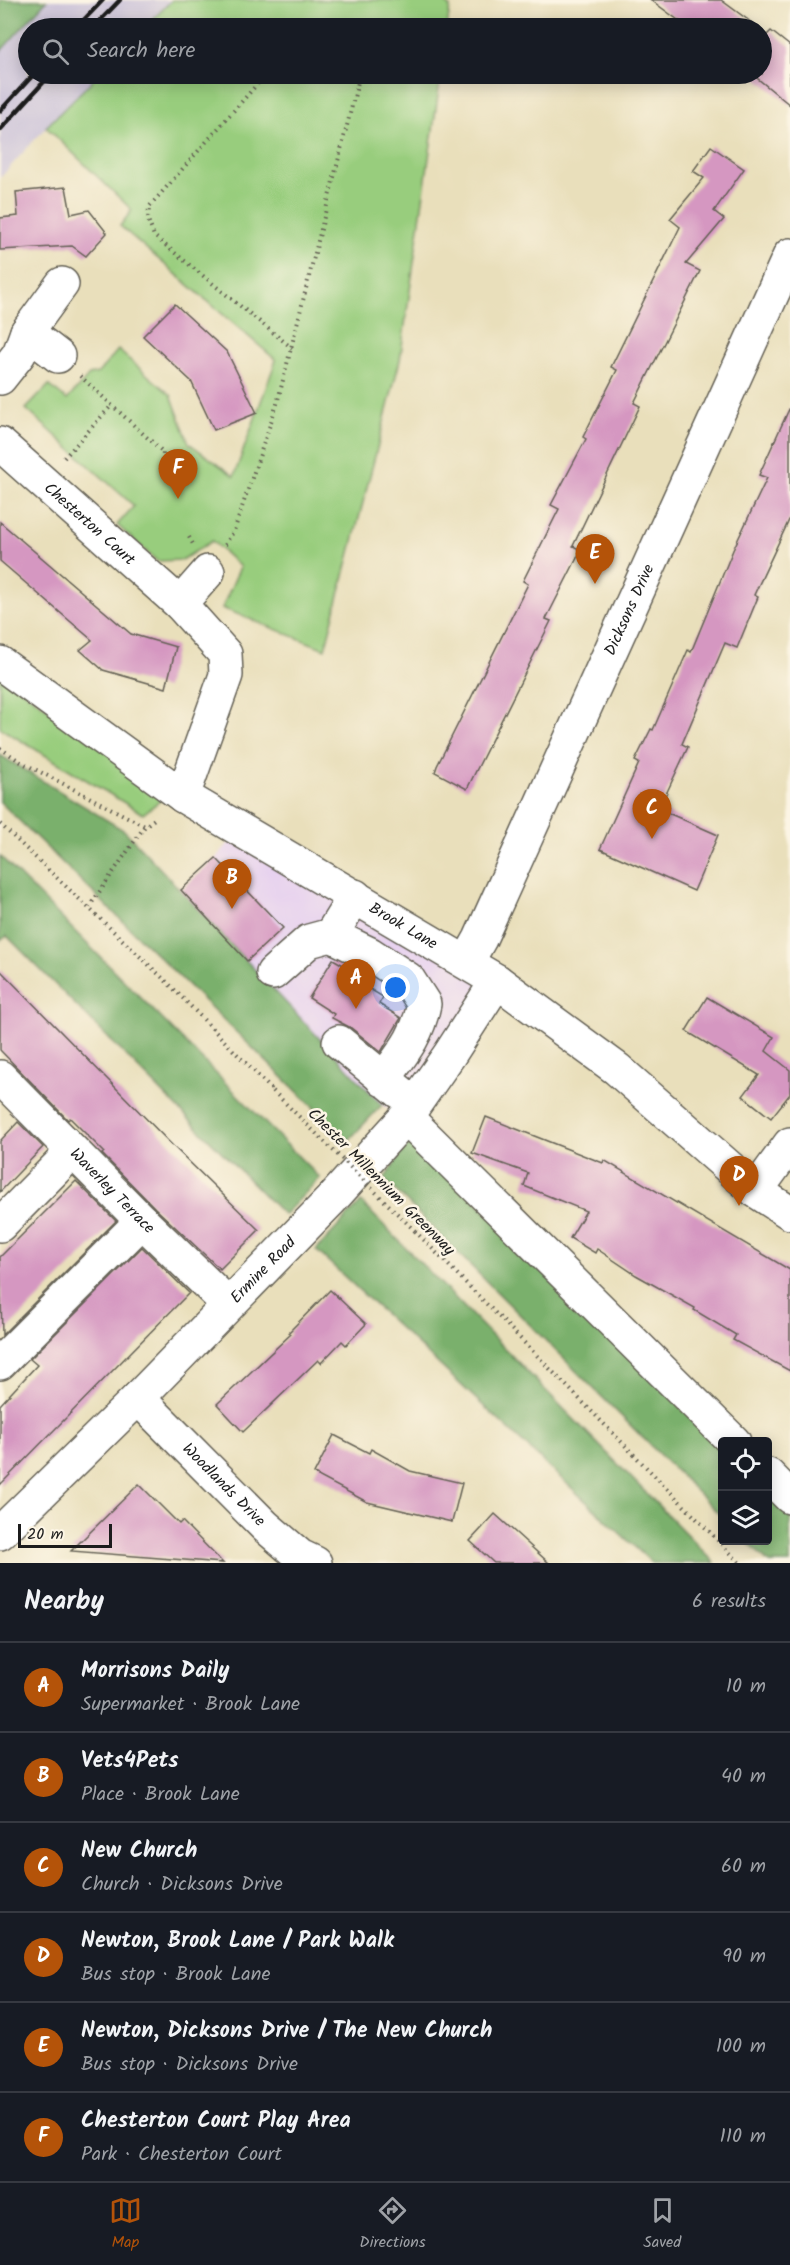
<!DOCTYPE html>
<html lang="en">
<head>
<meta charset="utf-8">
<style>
  :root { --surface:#171b24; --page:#242831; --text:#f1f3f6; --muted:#9ea1a6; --line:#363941; --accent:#b45309 }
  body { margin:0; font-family:Kalam,sans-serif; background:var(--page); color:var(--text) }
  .controls { position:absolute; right:18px; bottom:18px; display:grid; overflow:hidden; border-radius:6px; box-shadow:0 3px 15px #0003 }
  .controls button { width:54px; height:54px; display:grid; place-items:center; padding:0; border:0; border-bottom:2px solid var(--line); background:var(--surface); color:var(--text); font:30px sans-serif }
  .scale { position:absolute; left:18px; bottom:15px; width:94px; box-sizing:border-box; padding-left:6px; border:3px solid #1c1c1c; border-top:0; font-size:16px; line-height:21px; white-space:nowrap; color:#1c1c1c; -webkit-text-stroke:4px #fcf5e5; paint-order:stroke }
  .you { position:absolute; left:396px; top:988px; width:21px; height:21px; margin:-15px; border:4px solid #fff; border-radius:50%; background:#1a73e8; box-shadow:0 0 0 9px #1a73e833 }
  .badge { display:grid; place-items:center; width:39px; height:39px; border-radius:50%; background:var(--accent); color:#fff; font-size:20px; font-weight:700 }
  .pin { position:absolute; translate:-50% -50px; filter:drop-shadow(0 2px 3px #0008) }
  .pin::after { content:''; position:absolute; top:32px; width:21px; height:18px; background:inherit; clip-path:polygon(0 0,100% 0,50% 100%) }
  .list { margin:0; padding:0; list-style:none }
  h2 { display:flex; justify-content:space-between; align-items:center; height:78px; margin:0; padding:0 24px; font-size:26px }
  h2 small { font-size:20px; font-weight:400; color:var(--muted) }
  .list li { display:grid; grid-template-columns:39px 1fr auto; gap:18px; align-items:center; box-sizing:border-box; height:90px; padding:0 24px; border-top:2px solid var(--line) }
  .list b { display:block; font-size:22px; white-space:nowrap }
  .list p { margin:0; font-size:20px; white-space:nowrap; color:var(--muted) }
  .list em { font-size:20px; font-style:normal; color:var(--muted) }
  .icon { flex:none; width:33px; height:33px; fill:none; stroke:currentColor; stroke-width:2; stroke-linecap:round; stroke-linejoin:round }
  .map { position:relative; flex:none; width:790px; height:1563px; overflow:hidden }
  .search { position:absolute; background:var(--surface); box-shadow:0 3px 15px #0003; left:18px; right:18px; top:18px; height:66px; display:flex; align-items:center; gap:15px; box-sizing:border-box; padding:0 21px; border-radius:33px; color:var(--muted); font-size:22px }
  .sheet { height:618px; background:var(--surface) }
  nav { display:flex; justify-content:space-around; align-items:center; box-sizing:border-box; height:84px; border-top:2px solid var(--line); background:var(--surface); font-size:16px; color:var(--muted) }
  nav a { display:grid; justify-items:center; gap:3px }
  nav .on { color:var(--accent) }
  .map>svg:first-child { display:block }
</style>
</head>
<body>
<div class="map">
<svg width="790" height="1563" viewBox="0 0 790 1563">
  <rect width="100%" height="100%" fill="#fcf5e5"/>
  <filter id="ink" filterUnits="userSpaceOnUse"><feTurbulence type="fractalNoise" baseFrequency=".0167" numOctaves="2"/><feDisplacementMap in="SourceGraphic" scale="12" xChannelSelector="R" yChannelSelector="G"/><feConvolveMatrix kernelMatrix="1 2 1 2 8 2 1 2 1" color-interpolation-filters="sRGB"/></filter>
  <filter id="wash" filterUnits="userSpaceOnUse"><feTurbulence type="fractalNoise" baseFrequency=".008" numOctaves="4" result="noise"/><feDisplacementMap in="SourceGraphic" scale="24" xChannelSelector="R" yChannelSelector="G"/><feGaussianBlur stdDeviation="1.35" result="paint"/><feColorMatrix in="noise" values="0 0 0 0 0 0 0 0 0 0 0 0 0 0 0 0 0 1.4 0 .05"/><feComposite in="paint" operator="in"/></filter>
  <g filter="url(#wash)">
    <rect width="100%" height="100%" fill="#e9dfbb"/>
    <path fill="#e7d2ef" d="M 240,830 L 497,981 L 406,1117 L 382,1105 L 181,890 L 216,858 Z"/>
    <path fill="#c8bfd8" d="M 47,0 L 172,0 L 144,28 L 28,28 L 28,74 L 99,74 L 46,127 L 0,178 L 0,52 Z"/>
    <g fill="#98cd7d" stroke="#5a744c" stroke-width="1.5">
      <path d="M 172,0 L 442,0 L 450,7 L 447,28 L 144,28 Z"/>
      <path d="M 99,74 L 441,74 L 400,360 L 325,649 L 222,608 L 240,567 L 212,541 L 182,560 L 157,561 L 117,525 L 134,506 L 26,409 L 49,385 L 67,400 L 89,375 L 98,373 L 118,350 L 171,395 L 189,443 L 234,476 L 276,360 L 120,226 L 132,210 L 46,127 Z"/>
      <path d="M 0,674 L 167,795 L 143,814 L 0,728 Z"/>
    </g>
    <g fill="#7ab06c" stroke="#4b6644" stroke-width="1.5">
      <path d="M 0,0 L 47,0 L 0,52 Z"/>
      <path d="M 0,755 L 125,831 L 382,1105 L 348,1141 L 0,802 Z"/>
      <path d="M 0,856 L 320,1178 L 284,1215 L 7,936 L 0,941 Z"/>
      <path d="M 412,1138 L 722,1444 L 722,1517 L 384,1179 Z"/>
      <path d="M 361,1202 L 704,1552 L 715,1563 L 652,1563 L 316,1250 Z"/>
      <path d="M 768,1488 L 790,1510 L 790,1563 L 769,1563 L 746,1541 L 768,1540 Z"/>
    </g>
    <g id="blocks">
      <g fill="#d597c1">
        <path d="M 651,0 L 721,0 L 759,28 L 689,28 Z"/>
        <path d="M 762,31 L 767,35 L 771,31 L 790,46 L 790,105 L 752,74 L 762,74 Z"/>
        <path d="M 711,146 L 744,169 L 714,211 L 724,219 L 686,264 L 700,271 L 634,403 L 640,406 L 573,546 L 581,550 L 546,619 L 551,621 L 467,789 L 435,772 L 437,766 L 528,584 L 523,581 L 559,509 L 551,505 L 586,439 L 583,437 L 617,370 L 611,367 L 680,227 L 670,219 L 704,178 L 693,171 Z"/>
        <path d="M 66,187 L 71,214 L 89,210 L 107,233 L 86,256 L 72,246 L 0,250 L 0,218 L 18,216 L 16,192 Z"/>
        <path d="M 175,304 L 227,352 L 257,413 L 214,430 L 191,381 L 143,336 Z"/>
        <path d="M 790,407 L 790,518 L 754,595 L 758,597 L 737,648 L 725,643 L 682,744 L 688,747 L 659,809 L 718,835 L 694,891 L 600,849 L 639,763 L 635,761 L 651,729 L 653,730 L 688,650 L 691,652 L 733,550 L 767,478 L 759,475 Z"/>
        <path d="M 0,522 L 131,634 L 176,647 L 166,688 L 103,670 L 80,650 L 92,640 L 0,561 Z"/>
        <path d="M 216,858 L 283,928 L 247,961 L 181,890 Z"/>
        <path d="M 333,959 L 362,976 L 358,982 L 383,997 L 379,1004 L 401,1018 L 381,1052 L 351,1028 L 332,1018 L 334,1014 L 309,998 Z"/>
        <path d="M 0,970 L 173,1146 L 259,1230 L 220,1269 L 155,1208 L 102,1154 L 104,1152 L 70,1118 L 68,1120 L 0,1050 Z"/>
        <path d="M 707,997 L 774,1037 L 766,1051 L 790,1070 L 790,1094 L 771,1118 L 743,1096 L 759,1075 L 686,1031 Z"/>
        <path d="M 486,1117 L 603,1163 L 604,1160 L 790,1270 L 790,1371 L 733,1340 L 736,1335 L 694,1310 L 695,1308 L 636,1275 L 597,1249 L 595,1253 L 570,1238 L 586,1211 L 524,1186 L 528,1173 L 472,1153 Z"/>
        <path d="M 18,1122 L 43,1147 L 0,1192 L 0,1141 Z"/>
        <path d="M 76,1181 L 116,1221 L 2,1335 L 0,1257 Z"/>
        <path d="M 142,1247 L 189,1293 L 0,1485 L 0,1405 L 37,1365 L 30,1359 Z"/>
        <path d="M 330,1290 L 366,1324 L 346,1345 L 342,1341 L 321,1363 L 318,1360 L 243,1432 L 217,1404 L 291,1334 L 289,1332 Z"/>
        <path d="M 334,1435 L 369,1453 L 371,1449 L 410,1471 L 462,1483 L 452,1522 L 367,1502 L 314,1474 Z"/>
        <path d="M 139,1484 L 179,1524 L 182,1521 L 223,1563 L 71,1551 Z"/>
        <path d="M 495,1514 L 516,1533 L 549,1563 L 494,1563 L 470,1541 Z"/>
      </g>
    </g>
  </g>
  <g filter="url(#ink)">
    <use href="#blocks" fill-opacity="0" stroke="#646054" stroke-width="1.5"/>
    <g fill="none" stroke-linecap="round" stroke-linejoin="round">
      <g stroke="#646054" stroke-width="36">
        <g id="minor">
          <path d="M 27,332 L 58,356"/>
          <path d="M 0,378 L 19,354 L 27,332 L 62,284"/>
          <path id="s1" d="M 0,444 L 180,604 L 225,654 L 226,675 L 183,796"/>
          <path d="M 180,604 L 208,572"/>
          <path id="s2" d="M 0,663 L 183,796 L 497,981 L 617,1069 L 756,1191 L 790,1213"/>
          <path d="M 355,896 L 331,935 L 370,954 L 408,979 L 424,1004 C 418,1036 402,1054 383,1080"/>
          <path id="s3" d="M 467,962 L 480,939 L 790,255"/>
          <path d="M 273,973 L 309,941 L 331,935"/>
          <path d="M 339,1042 L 400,1092"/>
          <path id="s4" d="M 0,1077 L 142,1221 L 228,1304"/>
          <path d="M 406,1117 L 734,1442"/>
          <path d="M 756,1191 L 790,1144"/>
          <path d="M 0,1225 L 72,1152"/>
          <path d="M 0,1363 L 142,1221"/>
          <path id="s5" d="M 138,1398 L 265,1526 L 300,1556 L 315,1563"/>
          <path d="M 768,1475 L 790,1497"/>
          <path id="s6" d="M 0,1533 L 138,1398 L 331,1200 L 406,1117 L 450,1054 L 497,981"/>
        </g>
      </g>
      <g stroke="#646054" stroke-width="4" stroke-dasharray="1.5 4.5" stroke-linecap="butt">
        <path d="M 309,28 C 318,22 329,23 338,28"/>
        <path d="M 266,74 L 149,207 L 148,220 L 154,236 L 292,348"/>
        <path d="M 80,376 L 163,452 L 162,468"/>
        <path d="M 64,458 L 112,405"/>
        <path d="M 189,537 L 194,546"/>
        <path d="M 225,545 L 234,531 L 277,404 L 360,74"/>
        <path d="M 0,748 L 21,762 L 145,826"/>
        <path d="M 0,824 L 168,983 L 273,1091"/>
        <path d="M 89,907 L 145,826 L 157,817"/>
        <path d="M 415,1231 L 740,1563"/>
      </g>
      <use href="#minor" stroke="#fff" stroke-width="33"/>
      <g stroke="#1c1c1c" stroke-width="4.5">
        <path d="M 76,28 L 103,0"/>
        <path d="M 93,28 L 120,0"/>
        <path d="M 0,111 L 34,74"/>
        <path d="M 0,130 L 51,74"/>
      </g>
      <path stroke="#646054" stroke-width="4" stroke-dasharray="1.5 4.5" stroke-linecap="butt" d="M 273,1091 L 415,1231"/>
    </g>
  </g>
  <g text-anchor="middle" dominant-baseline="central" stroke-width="5" stroke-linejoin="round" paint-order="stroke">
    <g font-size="16" fill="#1c1c1c" stroke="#fcf5e5">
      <text stroke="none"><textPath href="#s1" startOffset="120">Chesterton Court</textPath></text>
      <text stroke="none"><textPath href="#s3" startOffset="388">Dicksons Drive</textPath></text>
      <text stroke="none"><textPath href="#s2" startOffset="482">Brook Lane</textPath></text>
      <text transform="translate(381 1182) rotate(45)">Chester Millennium Greenway</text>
      <text stroke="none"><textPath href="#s4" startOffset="160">Waverley Terrace</textPath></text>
      <text stroke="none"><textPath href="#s6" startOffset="372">Ermine Road</textPath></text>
      <text stroke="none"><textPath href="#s5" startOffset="122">Woodlands Drive</textPath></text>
    </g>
  </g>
</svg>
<div class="controls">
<button><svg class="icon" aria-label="locate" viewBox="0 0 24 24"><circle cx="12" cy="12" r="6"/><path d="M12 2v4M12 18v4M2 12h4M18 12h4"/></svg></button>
<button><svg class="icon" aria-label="layers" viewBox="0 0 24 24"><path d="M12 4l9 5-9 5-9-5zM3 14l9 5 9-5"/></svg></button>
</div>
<div class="scale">20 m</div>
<div class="you"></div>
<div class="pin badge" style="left:356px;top:1009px">A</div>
<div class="pin badge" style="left:232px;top:909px">B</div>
<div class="pin badge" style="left:652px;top:839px">C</div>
<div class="pin badge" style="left:739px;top:1206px">D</div>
<div class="pin badge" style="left:595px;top:584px">E</div>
<div class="pin badge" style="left:178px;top:499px">F</div>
<div class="search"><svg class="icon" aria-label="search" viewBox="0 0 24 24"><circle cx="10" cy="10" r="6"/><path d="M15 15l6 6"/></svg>Search here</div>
</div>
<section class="sheet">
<h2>Nearby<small>6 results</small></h2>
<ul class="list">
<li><span class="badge">A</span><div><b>Morrisons Daily</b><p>Supermarket · Brook Lane</p></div><em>10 m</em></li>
<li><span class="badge">B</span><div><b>Vets4Pets</b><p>Place · Brook Lane</p></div><em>40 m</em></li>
<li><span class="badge">C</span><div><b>New Church</b><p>Church · Dicksons Drive</p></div><em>60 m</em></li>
<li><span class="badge">D</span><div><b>Newton, Brook Lane / Park Walk</b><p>Bus stop · Brook Lane</p></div><em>90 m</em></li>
<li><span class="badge">E</span><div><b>Newton, Dicksons Drive / The New Church</b><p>Bus stop · Dicksons Drive</p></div><em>100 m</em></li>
<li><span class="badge">F</span><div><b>Chesterton Court Play Area</b><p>Park · Chesterton Court</p></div><em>110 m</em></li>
</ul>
</section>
<nav>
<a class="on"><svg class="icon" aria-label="map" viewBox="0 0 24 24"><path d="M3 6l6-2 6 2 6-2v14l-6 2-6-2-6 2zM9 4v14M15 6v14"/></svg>Map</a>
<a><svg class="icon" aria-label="directions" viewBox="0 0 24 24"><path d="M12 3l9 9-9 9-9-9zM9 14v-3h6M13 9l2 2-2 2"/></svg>Directions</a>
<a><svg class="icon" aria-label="saved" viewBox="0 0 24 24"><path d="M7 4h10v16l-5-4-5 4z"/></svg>Saved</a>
</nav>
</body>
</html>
